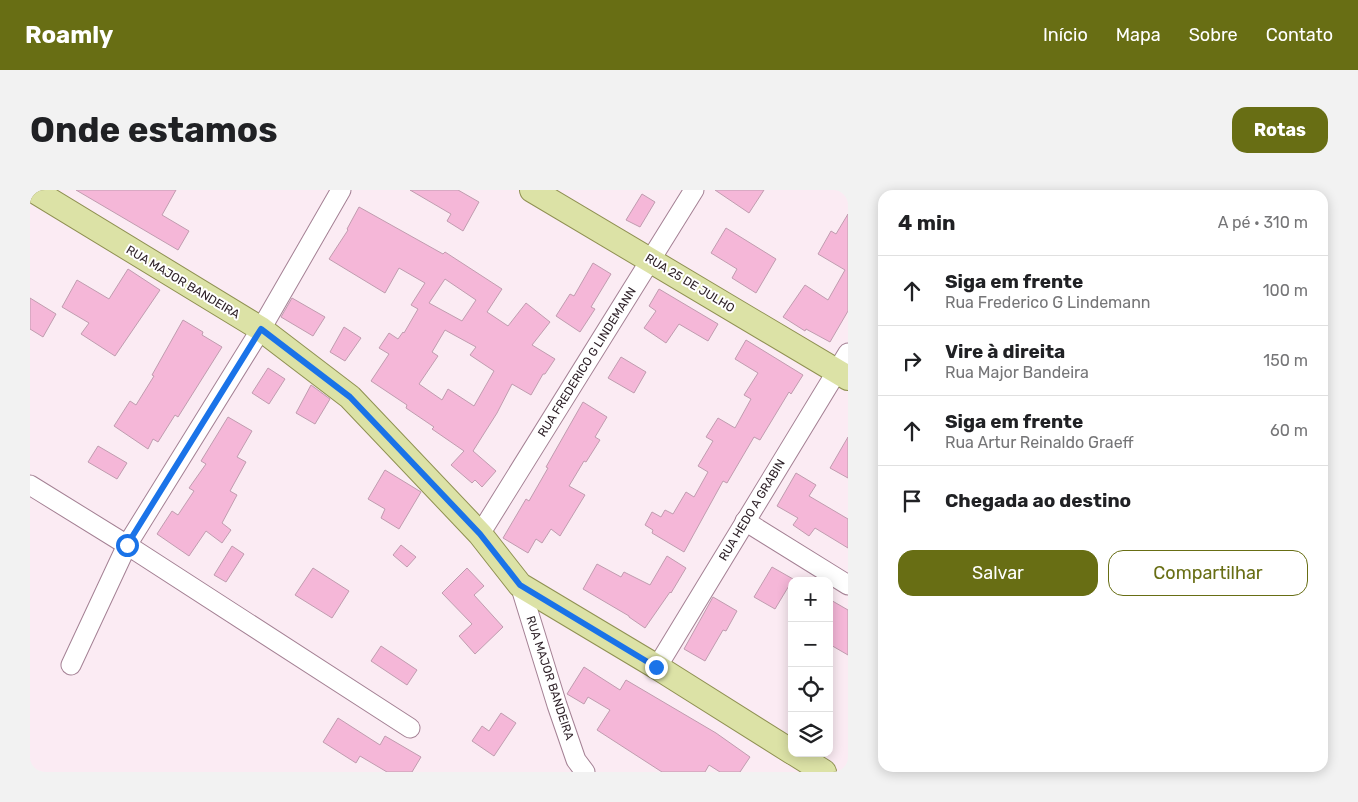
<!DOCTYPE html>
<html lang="pt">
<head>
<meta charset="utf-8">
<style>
  :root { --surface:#fff; --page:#f2f2f2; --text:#202124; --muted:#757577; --line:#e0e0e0; --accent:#686e14 }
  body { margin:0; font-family:Rubik,sans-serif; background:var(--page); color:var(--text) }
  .controls { position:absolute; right:15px; bottom:15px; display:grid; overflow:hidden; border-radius:10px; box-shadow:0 2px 12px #0003 }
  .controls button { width:45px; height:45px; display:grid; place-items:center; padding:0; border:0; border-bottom:1px solid var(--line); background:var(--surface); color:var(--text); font:25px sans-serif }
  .stop { position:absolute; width:15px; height:15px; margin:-11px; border:4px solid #1a73e8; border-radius:50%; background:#fff }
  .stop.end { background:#1a73e8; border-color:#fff; box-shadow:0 1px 5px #0008 }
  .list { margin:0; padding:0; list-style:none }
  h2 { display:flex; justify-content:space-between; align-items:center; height:65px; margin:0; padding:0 20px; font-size:21px }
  h2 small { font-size:16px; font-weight:400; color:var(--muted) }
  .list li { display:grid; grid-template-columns:32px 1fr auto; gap:15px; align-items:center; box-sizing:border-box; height:70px; padding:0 20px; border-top:1px solid var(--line) }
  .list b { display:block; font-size:19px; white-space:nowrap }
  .list p { margin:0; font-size:16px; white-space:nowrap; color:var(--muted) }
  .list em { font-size:16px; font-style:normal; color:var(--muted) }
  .actions { display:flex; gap:10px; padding:15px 20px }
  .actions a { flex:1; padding:11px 0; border:1px solid var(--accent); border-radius:15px; text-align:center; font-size:18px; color:var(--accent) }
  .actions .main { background:var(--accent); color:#fff }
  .icon { flex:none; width:28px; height:28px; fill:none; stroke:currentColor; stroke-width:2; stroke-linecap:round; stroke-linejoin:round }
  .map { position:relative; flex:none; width:818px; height:582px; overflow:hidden; border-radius:15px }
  header { display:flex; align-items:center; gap:30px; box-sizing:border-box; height:70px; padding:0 25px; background:var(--accent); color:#fff }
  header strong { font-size:24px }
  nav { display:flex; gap:28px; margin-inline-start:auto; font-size:18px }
  .intro { display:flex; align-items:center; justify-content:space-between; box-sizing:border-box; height:120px; padding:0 30px }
  h1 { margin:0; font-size:35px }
  .button { padding:12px 22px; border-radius:15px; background:var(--accent); color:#fff; font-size:18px; font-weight:700 }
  main { display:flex; gap:30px; padding:0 30px }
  aside { flex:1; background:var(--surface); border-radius:15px; box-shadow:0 2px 12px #0003 }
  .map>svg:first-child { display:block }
</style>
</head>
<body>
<header>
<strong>Roamly</strong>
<nav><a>Início</a><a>Mapa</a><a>Sobre</a><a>Contato</a></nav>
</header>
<div class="intro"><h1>Onde estamos</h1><a class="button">Rotas</a></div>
<main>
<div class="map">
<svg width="818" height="582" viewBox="0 0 818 582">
  <rect width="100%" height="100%" fill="#fbebf3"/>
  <g fill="#f5b7d8" stroke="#c09caf" fill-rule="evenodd">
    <path d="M 46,0 L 146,0 L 132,25 L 159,41 L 148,60 Z"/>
    <path d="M 380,0 L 428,0 L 449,12 L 433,41 L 417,31 L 421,24 Z"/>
    <path d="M 685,0 L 734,0 L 719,23 Z"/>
    <path d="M 612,4 L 625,12 L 610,37 L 596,30 Z"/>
    <path d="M 329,17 L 413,64 L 415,62 L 472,99 L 457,122 L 478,136 L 496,113 L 520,132 L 502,155 L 525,169 L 515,184 L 513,184 L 501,205 L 482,194 L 467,223 L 443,261 L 466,281 L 452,297 L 445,290 L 442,293 L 421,275 L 434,261 L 402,239 L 404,237 L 376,218 L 377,215 L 341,191 L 359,164 L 349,158 L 359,143 L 368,149 L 373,142 L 374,143 L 388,119 L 381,115 L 395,93 L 369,78 L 355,103 L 299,69 L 318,40 L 317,39 ZM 415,89 L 446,110 L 432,131 L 399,113 ZM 415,140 L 446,157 L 440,165 L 464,181 L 444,216 L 418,199 L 412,210 L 389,194 L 408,166 L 402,162 Z"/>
    <path d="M 818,24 L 818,121 L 800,152 L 776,139 L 775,141 L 753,127 L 775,95 L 798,110 L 815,80 L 788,64 L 801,41 L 806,44 Z"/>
    <path d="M 696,38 L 746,69 L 726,103 L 702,88 L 707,79 L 681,63 Z"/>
    <path d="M 563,73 L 581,84 L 561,117 L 565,119 L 550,142 L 526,126 L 540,104 L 544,106 Z"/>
    <path d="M 98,79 L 130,100 L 85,166 L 51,144 L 59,133 L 32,117 L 47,90 L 79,109 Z"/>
    <path d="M 629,99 L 688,134 L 678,151 L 649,134 L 636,153 L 614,138 L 626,121 L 619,116 Z"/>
    <path d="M 0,108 L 26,124 L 13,147 L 0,139 Z"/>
    <path d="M 262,108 L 295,127 L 283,146 L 251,127 Z"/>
    <path d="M 153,130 L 173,142 L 172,145 L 192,157 L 148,227 L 145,225 L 128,252 L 123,249 L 118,259 L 84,236 L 100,211 L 106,215 L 124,186 L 122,185 Z"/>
    <path d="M 314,137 L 331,148 L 315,171 L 300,162 Z"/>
    <path d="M 716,150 L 773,185 L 761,204 L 759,202 L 730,250 L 724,247 L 697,293 L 693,291 L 654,362 L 622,343 L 623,340 L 615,335 L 622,322 L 631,327 L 635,320 L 643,324 L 656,302 L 664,307 L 678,282 L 668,276 L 683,251 L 676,247 L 688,228 L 705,238 L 721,209 L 714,205 L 728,183 L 705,169 Z"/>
    <path d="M 591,167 L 616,182 L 604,203 L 578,188 Z"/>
    <path d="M 238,178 L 255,189 L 239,214 L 222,203 Z"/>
    <path d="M 281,195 L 300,209 L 285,234 L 266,223 Z"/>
    <path d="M 553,212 L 577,227 L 565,247 L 570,250 L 556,272 L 554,271 L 539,296 L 555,305 L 530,346 L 521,339 L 512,353 L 506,349 L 498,363 L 473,348 L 496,309 L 499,311 L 518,278 L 516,277 Z"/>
    <path d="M 198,227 L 222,241 L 207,267 L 216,272 L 200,301 L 207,305 L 192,333 L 201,340 L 192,353 L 176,341 L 159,366 L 127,344 L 142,321 L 148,325 L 164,301 L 159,298 L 176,274 L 171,271 Z"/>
    <path d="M 818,247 L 818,288 L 800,278 Z"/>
    <path d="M 68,256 L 97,273 L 87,289 L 58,272 Z"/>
    <path d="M 355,280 L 391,302 L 369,339 L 351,328 L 355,319 L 338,309 Z"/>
    <path d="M 766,283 L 786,295 L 779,306 L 818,329 L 818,358 L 785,338 L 779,346 L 763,335 L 768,328 L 747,316 Z"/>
    <path d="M 371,355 L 386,367 L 377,377 L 363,365 Z"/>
    <path d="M 202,356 L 214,364 L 196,392 L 184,385 Z"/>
    <path d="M 637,366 L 656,378 L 641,403 L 640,402 L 615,438 L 599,427 L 599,426 L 553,399 L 567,374 L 591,387 L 594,382 L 620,395 Z"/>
    <path d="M 742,377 L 763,389 L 745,419 L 724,407 Z"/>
    <path d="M 283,378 L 319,401 L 302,428 L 265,405 Z"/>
    <path d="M 437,378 L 454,396 L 444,405 L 473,437 L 445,464 L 429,446 L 442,434 L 412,403 Z"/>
    <path d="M 683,407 L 707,421 L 696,441 L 693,440 L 675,471 L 654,459 Z"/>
    <path d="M 799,409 L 818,420 L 818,465 L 799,454 Z"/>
    <path d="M 351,456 L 387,480 L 377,495 L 341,471 Z"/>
    <path d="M 554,477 L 590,500 L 596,490 L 686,543 L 720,567 L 710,582 L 690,582 L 679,575 L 675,582 L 632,582 L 567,540 L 580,520 L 558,507 L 554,514 L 537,504 Z"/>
    <path d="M 471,523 L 486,533 L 464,566 L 442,551 L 452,536 L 459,541 Z"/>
    <path d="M 308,528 L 350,555 L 355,546 L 391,567 L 382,582 L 357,582 L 330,566 L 326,573 L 293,552 Z"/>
  </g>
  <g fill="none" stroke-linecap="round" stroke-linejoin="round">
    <g stroke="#a48194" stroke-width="21">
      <g id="minor">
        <path d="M 0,295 L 97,355 L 231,139 L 311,0"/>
        <path d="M 715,331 L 818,395"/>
        <path d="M 450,344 L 664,0"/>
        <path d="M 490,395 L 527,515 L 546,570 L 555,582"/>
        <path d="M 41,475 L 97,355 L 380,538"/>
        <path d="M 627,477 L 818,163"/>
      </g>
    </g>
    <g stroke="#8f9052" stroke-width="26">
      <g id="major">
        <path d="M 3,0 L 231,139 L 320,207 L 450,344 L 490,395 L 627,477 L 762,562"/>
        <path d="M 502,0 L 818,188"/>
        <path d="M 764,563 L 794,582"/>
      </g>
    </g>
    <use href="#minor" stroke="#fff" stroke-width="19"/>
    <use href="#major" stroke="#dce2a6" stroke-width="24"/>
  </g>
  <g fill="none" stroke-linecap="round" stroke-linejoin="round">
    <path stroke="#1a73e8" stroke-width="6" d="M 97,355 L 231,139 L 320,207 L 450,344 L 490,395 L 626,477"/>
  </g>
  <g text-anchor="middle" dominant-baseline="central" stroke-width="4" stroke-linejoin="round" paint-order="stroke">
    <g font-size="12" fill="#2b1e25" stroke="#fff">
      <text transform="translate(153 92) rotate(31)">RUA MAJOR BANDEIRA</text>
      <text transform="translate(660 93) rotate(31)">RUA 25 DE JULHO</text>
      <text transform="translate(557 172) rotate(-58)">RUA FREDERICO G LINDEMANN</text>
      <text transform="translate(722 320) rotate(-59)">RUA HEDO A GRABIN</text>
      <text transform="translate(520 488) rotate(72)">RUA MAJOR BANDEIRA</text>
    </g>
  </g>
</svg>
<div class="controls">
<button>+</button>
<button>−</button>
<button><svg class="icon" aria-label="locate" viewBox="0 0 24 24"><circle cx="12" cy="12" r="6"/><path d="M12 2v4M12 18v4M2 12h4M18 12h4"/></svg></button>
<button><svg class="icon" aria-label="layers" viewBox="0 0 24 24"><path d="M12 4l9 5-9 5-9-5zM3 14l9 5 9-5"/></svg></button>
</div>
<div class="stop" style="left:97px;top:355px"></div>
<div class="stop end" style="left:626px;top:477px"></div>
</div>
<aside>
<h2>4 min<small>A pé · 310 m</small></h2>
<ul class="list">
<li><svg class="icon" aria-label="ahead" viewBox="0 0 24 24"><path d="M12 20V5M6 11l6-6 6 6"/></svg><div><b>Siga em frente</b><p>Rua Frederico G Lindemann</p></div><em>100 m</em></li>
<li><svg class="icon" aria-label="right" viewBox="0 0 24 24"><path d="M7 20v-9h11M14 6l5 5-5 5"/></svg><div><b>Vire à direita</b><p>Rua Major Bandeira</p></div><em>150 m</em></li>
<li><svg class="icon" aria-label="ahead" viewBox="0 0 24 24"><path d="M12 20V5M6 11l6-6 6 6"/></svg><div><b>Siga em frente</b><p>Rua Artur Reinaldo Graeff</p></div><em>60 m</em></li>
<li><svg class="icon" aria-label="arrive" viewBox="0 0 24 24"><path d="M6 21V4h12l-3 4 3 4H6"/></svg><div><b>Chegada ao destino</b></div></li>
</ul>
<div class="actions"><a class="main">Salvar</a><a>Compartilhar</a></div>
</aside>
</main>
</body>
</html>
